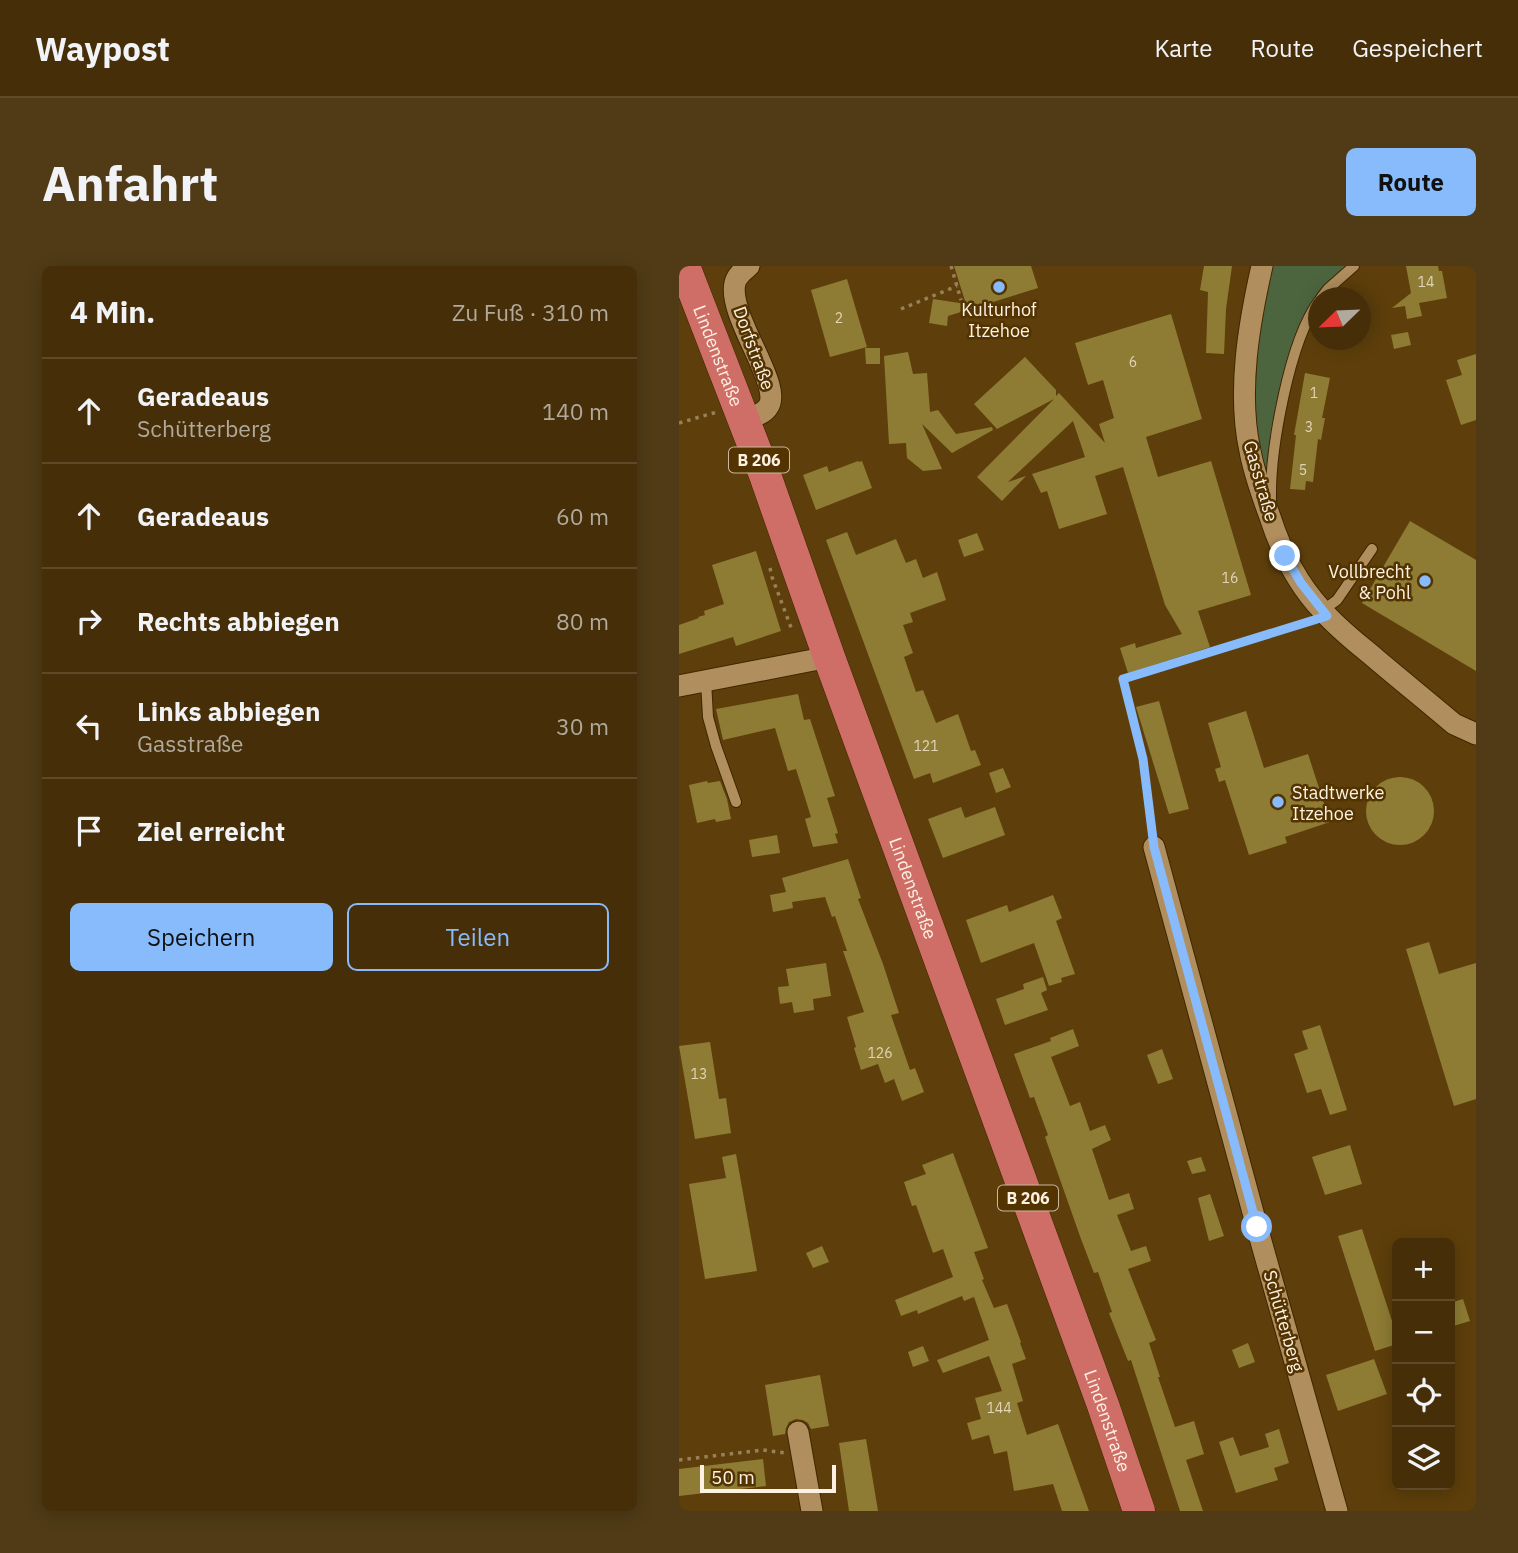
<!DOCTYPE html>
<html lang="de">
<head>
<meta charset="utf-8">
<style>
  :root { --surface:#462f08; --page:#503b16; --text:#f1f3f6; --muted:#b0a99c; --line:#5e4a29; --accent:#87bbfb }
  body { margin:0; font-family:"IBM Plex Sans",sans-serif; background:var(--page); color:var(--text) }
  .controls { position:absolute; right:21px; bottom:21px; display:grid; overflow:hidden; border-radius:10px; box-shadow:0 4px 18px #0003 }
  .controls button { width:63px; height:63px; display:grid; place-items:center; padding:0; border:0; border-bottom:2px solid var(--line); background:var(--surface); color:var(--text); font:35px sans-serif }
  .compass { position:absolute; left:629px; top:21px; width:63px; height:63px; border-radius:50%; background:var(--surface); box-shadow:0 4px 18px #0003; rotate:247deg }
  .scale { position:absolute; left:21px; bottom:18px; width:136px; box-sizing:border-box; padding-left:7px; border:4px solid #fdf1e3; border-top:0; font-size:19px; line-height:24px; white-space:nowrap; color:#fdf1e3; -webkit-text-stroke:5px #533400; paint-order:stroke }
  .stop { position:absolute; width:21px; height:21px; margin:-16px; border:5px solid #87bbfb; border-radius:50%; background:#fff }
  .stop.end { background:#87bbfb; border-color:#fff; box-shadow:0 2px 7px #0008 }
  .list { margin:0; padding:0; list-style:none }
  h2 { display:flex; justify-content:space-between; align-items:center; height:91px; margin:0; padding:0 28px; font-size:30px }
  h2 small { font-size:23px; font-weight:400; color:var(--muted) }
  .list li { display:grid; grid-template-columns:46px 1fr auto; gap:21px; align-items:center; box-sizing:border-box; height:105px; padding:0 28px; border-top:2px solid var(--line) }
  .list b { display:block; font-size:26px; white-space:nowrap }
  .list p { margin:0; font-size:23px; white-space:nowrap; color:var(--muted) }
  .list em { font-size:23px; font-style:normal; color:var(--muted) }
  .actions { display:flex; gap:14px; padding:21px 28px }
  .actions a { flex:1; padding:16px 0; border:2px solid var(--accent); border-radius:10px; text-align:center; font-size:24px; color:var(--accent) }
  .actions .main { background:var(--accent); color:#111 }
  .icon { flex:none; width:38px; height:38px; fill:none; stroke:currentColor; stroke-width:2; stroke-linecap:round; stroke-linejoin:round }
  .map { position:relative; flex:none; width:797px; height:1245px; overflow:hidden; border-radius:10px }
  header { display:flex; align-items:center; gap:42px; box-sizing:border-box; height:98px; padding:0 35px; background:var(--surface); border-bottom:2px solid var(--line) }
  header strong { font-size:33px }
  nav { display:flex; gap:38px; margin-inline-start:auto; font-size:24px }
  .intro { display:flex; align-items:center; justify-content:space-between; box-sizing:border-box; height:168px; padding:0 42px }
  h1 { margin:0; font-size:49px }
  .button { padding:18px 32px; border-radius:10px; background:var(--accent); color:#111; font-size:24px; font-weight:700 }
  main { display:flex; gap:42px; padding:0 42px }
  aside { flex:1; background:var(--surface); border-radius:10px; box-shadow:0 4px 18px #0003 }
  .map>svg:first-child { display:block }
</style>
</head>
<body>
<header>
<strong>Waypost</strong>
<nav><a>Karte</a><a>Route</a><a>Gespeichert</a></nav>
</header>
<div class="intro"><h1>Anfahrt</h1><a class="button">Route</a></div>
<main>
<aside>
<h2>4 Min.<small>Zu Fuß · 310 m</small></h2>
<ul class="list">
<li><svg class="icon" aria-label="ahead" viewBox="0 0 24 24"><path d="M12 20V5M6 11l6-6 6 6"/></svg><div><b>Geradeaus</b><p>Schütterberg</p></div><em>140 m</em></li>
<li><svg class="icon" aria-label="ahead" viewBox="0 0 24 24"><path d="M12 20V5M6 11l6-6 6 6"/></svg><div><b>Geradeaus</b></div><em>60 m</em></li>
<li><svg class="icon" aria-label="right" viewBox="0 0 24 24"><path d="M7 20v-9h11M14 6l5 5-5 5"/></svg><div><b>Rechts abbiegen</b></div><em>80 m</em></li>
<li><svg class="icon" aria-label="left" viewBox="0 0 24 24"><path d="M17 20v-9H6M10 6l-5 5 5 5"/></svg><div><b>Links abbiegen</b><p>Gasstraße</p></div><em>30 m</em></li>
<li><svg class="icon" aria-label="arrive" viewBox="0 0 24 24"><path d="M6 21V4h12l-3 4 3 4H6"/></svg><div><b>Ziel erreicht</b></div></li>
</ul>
<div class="actions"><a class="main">Speichern</a><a>Teilen</a></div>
</aside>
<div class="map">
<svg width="797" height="1245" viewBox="0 0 797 1245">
  <rect width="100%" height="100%" fill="#5e3f0b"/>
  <path fill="#4d653f" d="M 593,0 L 670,0 L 644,23 L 598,146 L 586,212 L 575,150 L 580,66 L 585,32 Z"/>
  <g fill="#8e7c34">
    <path d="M 275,0 L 352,0 L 359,22 L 269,50 L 268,60 L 250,57 L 254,33 L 287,38 Z"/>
    <path d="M 525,0 L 553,0 L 547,43 L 545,88 L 527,87 L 529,26 L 521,24 Z"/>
    <path d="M 727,0 L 759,0 L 760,5 L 763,5 L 768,32 L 740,37 L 743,50 L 728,53 L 726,40 L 713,42 L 732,27 Z"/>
    <path d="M 168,13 L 188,81 L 151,91 L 132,24 Z"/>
    <path d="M 492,48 L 523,153 L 467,171 L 479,211 L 532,195 L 572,329 L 519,345 L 531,381 L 449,407 L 441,382 L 456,377 L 457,382 L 503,368 L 486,339 L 444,201 L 416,210 L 428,248 L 380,263 L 368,225 L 362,227 L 353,208 L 406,191 L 394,155 L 329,216 L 347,210 L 323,235 L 298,211 L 375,133 L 318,163 L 295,138 L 346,91 L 377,124 L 377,130 L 380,127 L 426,177 L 420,158 L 435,152 L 424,114 L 409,119 L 396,77 Z"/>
    <path d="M 729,66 L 732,79 L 715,83 L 712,69 Z"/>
    <path d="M 186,82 L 201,82 L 201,98 L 187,98 Z"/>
    <path d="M 229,86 L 234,108 L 248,107 L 251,146 L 259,144 L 277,168 L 313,161 L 314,164 L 273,187 L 243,158 L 263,203 L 244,205 L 228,192 L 227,177 L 210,178 L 205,90 Z"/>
    <path d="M 797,88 L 797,154 L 782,159 L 767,114 L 783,109 L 778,94 Z"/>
    <path d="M 626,107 L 651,112 L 643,152 L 646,152 L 642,174 L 639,173 L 634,216 L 627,215 L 626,224 L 611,223 L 617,169 L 615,169 Z"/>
    <path d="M 179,195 L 180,196 L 183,195 L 193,222 L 137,244 L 124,209 L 148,200 L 150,206 Z"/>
    <path d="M 731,255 L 797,294 L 797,405 L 683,337 Z"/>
    <path d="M 168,266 L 177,289 L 217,273 L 227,297 L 237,293 L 244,312 L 258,306 L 267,334 L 231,347 L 234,356 L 224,359 L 234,387 L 225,391 L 237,426 L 244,424 L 257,457 L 279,448 L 292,485 L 296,484 L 302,499 L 254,517 L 251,507 L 235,513 L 147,274 Z"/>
    <path d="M 298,267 L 305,284 L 285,291 L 279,274 Z"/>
    <path d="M 77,285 L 102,365 L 57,380 L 54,371 L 0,388 L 0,359 L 20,352 L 19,351 L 26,349 L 25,345 L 45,338 L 33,299 Z"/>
    <path d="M 119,428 L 125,454 L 131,453 L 156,530 L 148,532 L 159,567 L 156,568 L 159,577 L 134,581 L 126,553 L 132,551 L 117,503 L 109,505 L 96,462 L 44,474 L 37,443 Z"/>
    <path d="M 480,435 L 510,543 L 490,548 L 457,441 Z"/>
    <path d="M 567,445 L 585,502 L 629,488 L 651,556 L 606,571 L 608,577 L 570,589 L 546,514 L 540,516 L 536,503 L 542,501 L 529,457 Z"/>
    <path d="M 324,502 L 332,521 L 317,527 L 310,507 Z"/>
    <circle cx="721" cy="545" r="34"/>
    <path d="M 28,515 L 29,517 L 41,515 L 48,533 L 52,553 L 37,556 L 36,553 L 18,557 L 10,519 Z"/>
    <path d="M 282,541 L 286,552 L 316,541 L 326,569 L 264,592 L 249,553 Z"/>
    <path d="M 98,569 L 101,587 L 73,591 L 70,574 Z"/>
    <path d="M 169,593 L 182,632 L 179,633 L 204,698 L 220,747 L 212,749 L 231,804 L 236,802 L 245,826 L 223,835 L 215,813 L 206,817 L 199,798 L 182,804 L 175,782 L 177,781 L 168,751 L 185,746 L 164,685 L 168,685 L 156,650 L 153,651 L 146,631 L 113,636 L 114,642 L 94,646 L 91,629 L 107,626 L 103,612 Z"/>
    <path d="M 374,629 L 383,652 L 377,655 L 396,708 L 382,712 L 383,716 L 370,720 L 355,677 L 302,697 L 287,654 L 328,639 L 330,646 Z"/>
    <path d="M 750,676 L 760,708 L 797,697 L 797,833 L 775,840 L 727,683 Z"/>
    <path d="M 147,697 L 152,730 L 134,733 L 135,744 L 115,747 L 113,736 L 101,738 L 99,721 L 110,720 L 107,703 Z"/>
    <path d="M 364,711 L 368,724 L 362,727 L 369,744 L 326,759 L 317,733 L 345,723 L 344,718 Z"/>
    <path d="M 641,759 L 668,844 L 651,849 L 642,823 L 628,827 L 615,788 L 629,783 L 623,765 Z"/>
    <path d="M 394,763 L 400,780 L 372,791 L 391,840 L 401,836 L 411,865 L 426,859 L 432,874 L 413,883 L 430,934 L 450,927 L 455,943 L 438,949 L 452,985 L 467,980 L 472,995 L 449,1003 L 477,1074 L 470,1077 L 481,1111 L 479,1111 L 496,1161 L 515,1155 L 525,1188 L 507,1194 L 524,1245 L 501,1245 L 452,1094 L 449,1095 L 430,1047 L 433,1046 L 419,1006 L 415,1007 L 402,973 L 366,871 L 369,869 L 355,831 L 351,832 L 335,788 L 372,775 L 371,772 Z"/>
    <path d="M 31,776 L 40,833 L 47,832 L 52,867 L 16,873 L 0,780 Z"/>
    <path d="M 483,783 L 494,813 L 479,818 L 468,789 Z"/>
    <path d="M 671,879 L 683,918 L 646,929 L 633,891 Z"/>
    <path d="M 274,887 L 309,982 L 295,986 L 305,1013 L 303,1014 L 315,1042 L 328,1038 L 342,1076 L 341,1077 L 347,1093 L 333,1098 L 344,1135 L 338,1137 L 348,1169 L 379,1158 L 410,1245 L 383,1245 L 374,1218 L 335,1225 L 328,1185 L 315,1188 L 310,1169 L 293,1174 L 288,1157 L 302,1153 L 296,1132 L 323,1125 L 310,1090 L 264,1107 L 258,1094 L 310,1074 L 295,1031 L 285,1035 L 283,1030 L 239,1048 L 238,1044 L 222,1050 L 216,1034 L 274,1011 L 264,983 L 254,987 L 237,939 L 233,940 L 225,916 L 247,908 L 243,899 Z"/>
    <path d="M 57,888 L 78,1005 L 26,1013 L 10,918 L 47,912 L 43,891 Z"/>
    <path d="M 522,891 L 527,905 L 513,908 L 508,895 Z"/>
    <path d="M 531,928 L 545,970 L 530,975 L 519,932 Z"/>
    <path d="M 683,963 L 713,1055 L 718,1054 L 718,1078 L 696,1085 L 659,970 Z"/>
    <path d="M 143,980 L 150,996 L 134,1002 L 127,987 Z"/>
    <path d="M 784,1033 L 791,1055 L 771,1061 L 771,1037 Z"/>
    <path d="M 569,1077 L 576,1096 L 560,1102 L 553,1084 Z"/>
    <path d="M 244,1080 L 250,1095 L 234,1101 L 229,1086 Z"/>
    <path d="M 695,1093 L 708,1128 L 659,1145 L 647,1109 Z"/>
    <path d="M 141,1109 L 150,1160 L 132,1163 L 129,1157 L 124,1154 L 117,1153 L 110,1156 L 107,1162 L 106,1168 L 94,1170 L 86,1119 Z"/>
    <path d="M 600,1163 L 610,1197 L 595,1202 L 599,1214 L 557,1227 L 540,1176 L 554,1171 L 561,1190 L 590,1181 L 586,1168 Z"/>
    <path d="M 187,1173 L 199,1245 L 170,1245 L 160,1177 Z"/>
    <path d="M 84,1193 L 87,1220 L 0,1230 L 0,1203 Z"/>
  </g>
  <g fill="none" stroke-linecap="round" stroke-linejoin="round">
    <g stroke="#3e2701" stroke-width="12">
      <g id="service">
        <path d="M 642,32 L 649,23 L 675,0"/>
        <path d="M 592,234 C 591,184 610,75 640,35"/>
        <path d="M 643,345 L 658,334 L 693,283"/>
        <path d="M 27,415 L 29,451 L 37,480 L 57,536"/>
      </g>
    </g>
    <g stroke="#3e2701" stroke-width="23">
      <g id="minor">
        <path d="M 583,0 C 570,57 558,126 571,185 C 575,207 583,229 591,251 C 602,285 618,317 642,343 C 658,362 678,377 697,393 C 723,415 749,436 775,458 L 797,468"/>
        <path d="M 65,154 C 73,151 85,148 89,141 C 105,120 48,50 56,17 C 58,9 64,5 70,0"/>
        <path d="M 0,420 L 150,391"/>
        <path d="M 475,581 L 578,961 L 658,1245"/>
        <path d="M 119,1166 L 133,1245"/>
      </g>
    </g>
    <g stroke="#3e2701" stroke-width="33">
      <g id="primary">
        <path id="s1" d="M 5,0 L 86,209 L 150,391 L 424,1139 L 460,1245"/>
      </g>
    </g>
    <g stroke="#98805a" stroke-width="3.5" stroke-dasharray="3.5 5" stroke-linecap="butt">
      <path d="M 272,0 L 282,34"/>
      <path d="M 222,43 L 278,20"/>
      <path d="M 0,157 L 38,146"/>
      <path d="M 91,302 L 93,311 L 113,364"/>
      <path d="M 473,565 L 464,493 L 444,413 L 630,355"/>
      <path d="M 0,1194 L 84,1184 L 106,1187"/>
    </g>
    <use href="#service" stroke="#b18e5e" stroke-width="10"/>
    <use href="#minor" stroke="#b18e5e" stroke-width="21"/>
    <use href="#primary" stroke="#cf6e66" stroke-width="32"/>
  </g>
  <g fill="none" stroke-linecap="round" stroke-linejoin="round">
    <path stroke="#87bbfb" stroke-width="9" d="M 578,961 L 475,581 L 464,493 L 444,413 L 648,350 L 622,317 L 606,290"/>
  </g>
  <g fill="#87bbfb" stroke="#533400" stroke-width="2.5">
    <circle cx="320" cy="21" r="7"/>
    <circle cx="746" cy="315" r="7"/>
    <circle cx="599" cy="536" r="7"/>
  </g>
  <g text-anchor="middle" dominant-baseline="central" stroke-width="5" stroke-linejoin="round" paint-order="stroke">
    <g font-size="14" fill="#e1d4b7">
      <text x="747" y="16">14</text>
      <text x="160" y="52">2</text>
      <text x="454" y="96">6</text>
      <text x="635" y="127">1</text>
      <text x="630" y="161">3</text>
      <text x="624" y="204">5</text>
      <text x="551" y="312">16</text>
      <text x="247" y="480">121</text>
      <text x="201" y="787">126</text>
      <text x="20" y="808">13</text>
      <text x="320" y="1142">144</text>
    </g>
    <g fill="#533400" stroke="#cab89f" stroke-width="2">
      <rect x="50" y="181.5" width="60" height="25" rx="5"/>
      <rect x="319" y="919.5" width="60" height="25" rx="5"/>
    </g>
    <g font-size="16" font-weight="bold" fill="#fdf1e3">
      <text x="80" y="194">B 206</text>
      <text x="349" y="932">B 206</text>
    </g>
    <g font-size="18" fill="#fdf1e3" stroke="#533400">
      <text x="320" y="43">Kulturhof<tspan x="320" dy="21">Itzehoe</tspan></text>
      <text x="732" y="305" text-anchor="end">Vollbrecht<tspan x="732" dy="21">&amp; Pohl</tspan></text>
      <text x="613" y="526" text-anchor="start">Stadtwerke<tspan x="613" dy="21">Itzehoe</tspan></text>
    </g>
    <g font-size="18" fill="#fdf1e3" stroke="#533400">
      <text transform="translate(75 82) rotate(70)">Dorfstraße</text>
      <text stroke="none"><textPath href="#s1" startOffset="96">Lindenstraße</textPath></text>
      <text transform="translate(582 215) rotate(74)">Gasstraße</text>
      <text stroke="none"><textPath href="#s1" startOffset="663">Lindenstraße</textPath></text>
      <text transform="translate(605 1055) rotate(74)">Schütterberg</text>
      <text stroke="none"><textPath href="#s1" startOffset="1230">Lindenstraße</textPath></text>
    </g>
  </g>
</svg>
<div class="controls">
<button>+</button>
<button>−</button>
<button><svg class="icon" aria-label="locate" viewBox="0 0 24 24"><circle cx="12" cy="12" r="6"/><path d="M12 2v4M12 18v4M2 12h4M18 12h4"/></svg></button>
<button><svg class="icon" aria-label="layers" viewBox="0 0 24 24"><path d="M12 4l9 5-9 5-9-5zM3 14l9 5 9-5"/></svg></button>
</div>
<svg class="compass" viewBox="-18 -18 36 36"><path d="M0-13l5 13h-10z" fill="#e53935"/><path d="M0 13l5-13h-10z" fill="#b0a99c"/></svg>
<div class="scale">50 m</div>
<div class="stop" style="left:578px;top:961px"></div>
<div class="stop end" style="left:606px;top:290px"></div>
</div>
</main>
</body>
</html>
